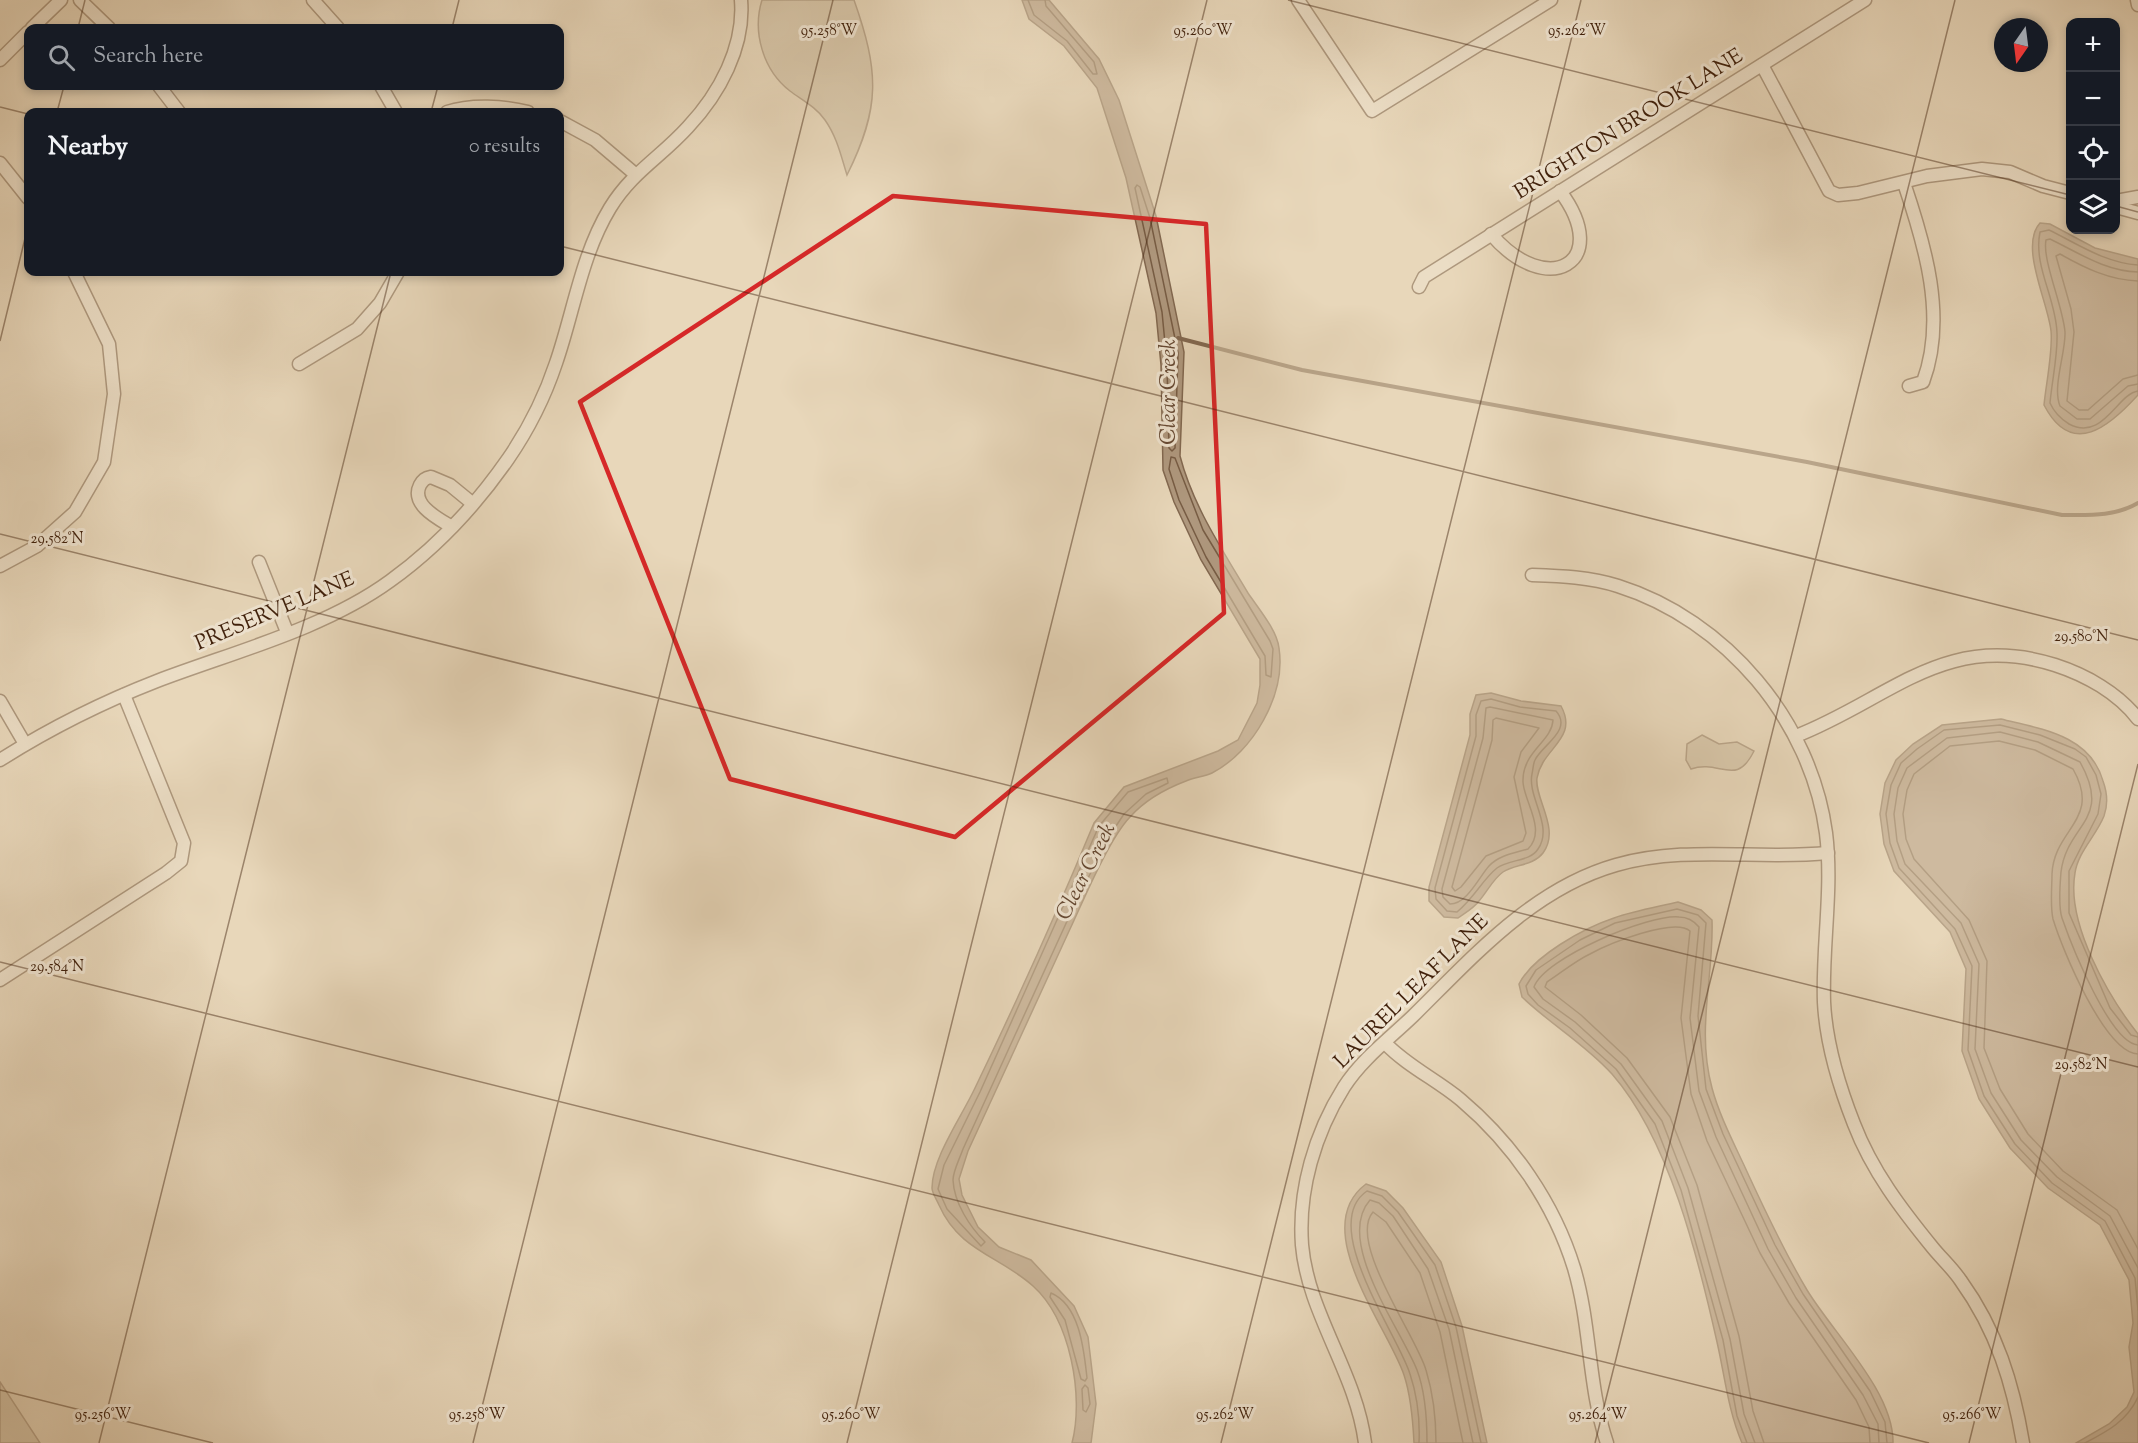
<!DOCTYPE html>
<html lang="en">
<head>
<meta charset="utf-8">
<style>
  :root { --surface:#171b24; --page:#242831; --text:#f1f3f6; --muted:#9ea1a6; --line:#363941 }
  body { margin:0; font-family:"Sorts Mill Goudy",serif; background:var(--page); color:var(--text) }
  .controls { position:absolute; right:18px; top:18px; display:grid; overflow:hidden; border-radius:12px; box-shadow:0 3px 9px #0003 }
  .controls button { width:54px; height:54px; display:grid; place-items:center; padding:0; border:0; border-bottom:2px solid var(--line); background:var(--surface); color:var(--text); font:30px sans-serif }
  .compass { position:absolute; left:1994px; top:18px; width:54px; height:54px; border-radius:50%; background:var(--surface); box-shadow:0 3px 9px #0003; rotate:194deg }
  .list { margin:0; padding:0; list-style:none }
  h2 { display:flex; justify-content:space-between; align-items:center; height:78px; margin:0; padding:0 24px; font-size:26px }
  h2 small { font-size:20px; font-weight:400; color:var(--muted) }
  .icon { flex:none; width:33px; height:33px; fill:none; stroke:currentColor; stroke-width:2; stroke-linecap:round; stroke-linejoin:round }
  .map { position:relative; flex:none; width:2138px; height:1443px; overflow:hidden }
  .search { position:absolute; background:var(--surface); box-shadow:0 3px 9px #0003; left:24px; top:24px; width:540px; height:66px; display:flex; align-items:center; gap:15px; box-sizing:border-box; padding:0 21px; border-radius:12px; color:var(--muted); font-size:22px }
  .panel { position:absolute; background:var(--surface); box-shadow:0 3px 9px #0003; left:24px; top:108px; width:540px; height:168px; border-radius:12px }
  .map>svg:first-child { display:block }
</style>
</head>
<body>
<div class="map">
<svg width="2138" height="1443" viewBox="0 0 2138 1443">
  <rect width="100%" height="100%" fill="#e8d7ba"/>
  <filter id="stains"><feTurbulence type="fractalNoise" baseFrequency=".00333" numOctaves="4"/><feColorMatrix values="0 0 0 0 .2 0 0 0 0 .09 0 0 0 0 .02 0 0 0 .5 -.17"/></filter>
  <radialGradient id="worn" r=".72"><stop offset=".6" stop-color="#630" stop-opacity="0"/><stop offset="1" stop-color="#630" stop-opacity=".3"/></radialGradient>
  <g fill="#cbb89c" stroke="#856c53" stroke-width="1.5">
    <path d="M 762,0 L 854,0 C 879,71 881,107 847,175 C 841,156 837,137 825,120 C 816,107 802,100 790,91 C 763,70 752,32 762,0 Z"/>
    <path d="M 1702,735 L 1719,744 L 1737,742 L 1754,751 C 1736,788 1720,759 1691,769 L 1686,760 L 1687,744 Z"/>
    <path d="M 0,1382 L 40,1443 L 0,1443 Z"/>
  </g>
  <g fill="#af987e" stroke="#826850" stroke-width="1.5">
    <path d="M 1022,0 L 1049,0 L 1099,59 L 1119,100 L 1156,216 L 1184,352 L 1180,456 C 1193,506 1222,549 1248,593 C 1258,608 1277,630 1279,648 C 1286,695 1253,752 1212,773 C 1204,777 1195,777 1186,781 C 1165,789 1145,800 1130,817 C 1109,839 1084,899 1070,929 C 1036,1003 1002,1077 968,1151 L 959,1179 L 962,1195 L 978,1227 L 999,1247 L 1031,1260 L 1074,1306 L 1088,1337 L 1096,1404 L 1091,1443 L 1072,1443 C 1084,1397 1071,1320 1033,1286 C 1000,1256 959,1251 939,1205 C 937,1200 932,1193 932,1188 C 932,1158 962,1116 975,1088 C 1017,1001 1057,912 1094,823 L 1124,787 L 1218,751 L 1238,740 L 1257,703 L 1260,685 L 1260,659 L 1201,560 L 1174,502 L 1163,470 L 1161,365 L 1156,313 L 1126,178 L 1097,88 L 1064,46 L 1029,19 Z"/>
    <path d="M 2040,223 L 2050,224 L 2095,248 L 2138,259 L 2138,395 C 2110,426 2072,459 2044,405 C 2046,384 2053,351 2051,331 C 2048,302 2019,246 2040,223 Z"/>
    <path d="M 1491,693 L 1521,701 L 1561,706 C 1579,739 1542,748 1537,778 C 1534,798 1561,829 1543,853 C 1533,866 1515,864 1503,872 C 1493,879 1487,892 1479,901 C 1474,908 1465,913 1458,918 L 1444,917 L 1429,901 L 1429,887 L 1470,735 L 1470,714 L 1476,695 Z"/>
    <path d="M 2001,719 C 2041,729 2090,735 2103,781 C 2107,792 2108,805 2104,816 C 2096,836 2078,852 2075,873 C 2066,923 2108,996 2138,1034 L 2138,1443 L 2076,1443 L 2109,1424 L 2127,1407 L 2134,1392 L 2129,1347 L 2133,1323 L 2129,1280 L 2100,1225 L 2048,1188 L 2010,1148 L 1979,1099 L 1962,1051 L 1966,969 L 1950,932 L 1894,871 L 1884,844 L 1880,814 L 1885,783 L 1896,760 L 1913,744 L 1942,725 Z"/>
    <path d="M 1678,902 L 1701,910 L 1712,920 C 1714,977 1696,1029 1712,1088 C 1720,1118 1736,1147 1749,1176 C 1767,1215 1785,1253 1807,1290 C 1833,1333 1894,1392 1893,1443 L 1742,1443 C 1728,1410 1725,1377 1717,1342 C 1698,1257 1669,1139 1612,1074 C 1585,1044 1550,1024 1522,997 L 1519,984 C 1533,956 1584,928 1614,918 C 1634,911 1657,907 1678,902 Z"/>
    <path d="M 1366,1184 L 1386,1191 L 1403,1208 L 1441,1262 L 1462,1326 L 1487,1443 L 1414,1443 C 1413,1422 1411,1396 1404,1375 C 1388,1327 1307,1228 1366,1184 Z"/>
  </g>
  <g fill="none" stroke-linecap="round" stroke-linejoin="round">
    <g stroke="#775c44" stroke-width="1.5">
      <path d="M 1028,0 L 1034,15 L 1067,41 L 1093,74 L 1097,74 L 1094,62 L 1046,6 L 1045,0"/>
      <path d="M 1137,185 L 1140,187 L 1150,218 L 1178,353 L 1175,448 L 1172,451 L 1169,448 L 1167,364 L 1162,312 L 1135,188 Z"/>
      <path d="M 2138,265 C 2105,263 2078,244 2049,230 L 2040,232 C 2033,266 2056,298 2057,333 C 2058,355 2052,380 2050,403 C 2054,412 2061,419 2069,424 C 2103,442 2117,394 2138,391"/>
      <path d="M 2138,272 C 2105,271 2079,253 2050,239 L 2046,240 C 2042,260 2063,306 2065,332 C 2066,352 2052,387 2060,406 L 2077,419 L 2090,419 L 2128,386 L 2138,384"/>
      <path d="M 2138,281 C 2109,280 2085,268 2060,254 L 2056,256 L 2071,309 L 2074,332 L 2067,401 L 2079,410 L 2088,410 L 2123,379 L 2138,375"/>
      <path d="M 1171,457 L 1175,458 L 1203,530 L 1270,641 L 1273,649 L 1271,677 L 1266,675 L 1265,656 L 1206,557 L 1179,500 L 1169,469 Z"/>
      <path d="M 1491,699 L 1520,707 L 1556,711 C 1573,730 1542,745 1535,760 C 1533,764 1533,770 1532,774 C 1527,797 1554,826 1538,849 C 1530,862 1509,859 1497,868 C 1483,879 1474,898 1457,912 L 1447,911 L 1436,899 L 1435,888 L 1476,736 L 1476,715 L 1481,701 Z"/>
      <path d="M 1490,707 L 1553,720 C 1552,742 1522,751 1523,782 C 1524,802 1547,830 1528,849 C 1515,853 1499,855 1489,866 C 1479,877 1467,904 1450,904 L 1443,897 L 1442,889 L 1483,738 L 1486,708 Z"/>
      <path d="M 1496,718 L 1539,728 L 1521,752 L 1514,777 L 1526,833 L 1523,841 L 1486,856 L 1461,887 L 1455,891 L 1452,887 L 1492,740 L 1493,720 Z"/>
      <path d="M 1167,778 L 1168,783 L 1146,794 L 1124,814 L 1114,829 L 1079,895 L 963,1149 C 960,1158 953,1171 953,1180 C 954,1203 970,1227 985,1242 L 981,1246 L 947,1209 L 938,1189 L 944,1165 L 980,1092 L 1099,826 L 1128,792 Z"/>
      <path d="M 2138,1037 L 2131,1035 L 2110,1008 L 2069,913 L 2069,871 L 2098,814 L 2101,794 L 2096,775 L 2086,757 L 2075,749 L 2040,735 L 2000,725 L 1944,730 L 1917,749 L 1901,763 L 1891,785 L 1886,814 L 1890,843 L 1899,868 L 1955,929 L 1972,966 L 1968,1050 L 1984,1096 L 2015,1144 L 2052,1183 L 2105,1221 L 2135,1278 L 2138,1310"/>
      <path d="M 2138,1045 C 2110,1043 2071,944 2062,918 C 2058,906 2060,885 2061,872 C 2067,823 2113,821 2080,762 L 2038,742 L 2000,732 L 1947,738 L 1907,768 L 1898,788 L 1894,814 L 1897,841 L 1905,864 L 1961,923 L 1979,964 L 1975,1049 L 1991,1093 L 2021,1140 L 2057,1177 L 2110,1216 L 2138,1268"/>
      <path d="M 2138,1054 C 2105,1053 2062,949 2053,919 C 2050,906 2052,887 2052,874 C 2054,828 2102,820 2073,769 L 2035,750 L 1999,741 L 1950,746 L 1914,774 L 1907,790 L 1903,814 L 1906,839 L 1914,859 L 1969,920 L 1987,961 L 1984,1048 L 2000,1089 L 2028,1134 L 2063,1171 L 2117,1210 L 2138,1249"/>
      <path d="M 1051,1293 C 1080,1305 1084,1351 1087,1378 L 1085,1381 L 1081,1379 L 1065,1320 L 1050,1297 Z"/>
      <path d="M 1085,1385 L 1088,1388 L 1090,1404 L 1086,1412 L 1083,1410 L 1082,1389 Z"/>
      <path d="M 1419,1443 C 1420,1421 1417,1395 1410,1374 C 1399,1336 1317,1225 1367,1191 L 1382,1196 L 1398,1212 L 1435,1265 L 1456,1327 L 1481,1443"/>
      <path d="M 1427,1443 C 1427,1420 1425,1391 1417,1370 C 1401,1329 1334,1241 1370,1200 L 1379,1203 L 1393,1216 L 1428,1269 L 1449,1329 L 1473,1443"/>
      <path d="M 1436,1443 C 1436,1419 1433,1393 1426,1370 C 1417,1337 1347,1242 1373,1212 L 1386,1222 L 1420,1273 L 1440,1332 L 1463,1443"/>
      <path d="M 1747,1443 L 1737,1416 L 1723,1340 L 1681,1190 L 1655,1124 L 1616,1069 L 1570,1028 L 1538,1005 L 1528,994 L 1526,986 L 1536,970 L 1580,940 L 1615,923 L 1677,909 L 1698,915 L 1706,923 L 1698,1016 L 1706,1089 L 1723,1134 L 1775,1245 L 1803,1294 L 1870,1391 L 1885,1422 L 1887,1443"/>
      <path d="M 1755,1443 L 1744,1414 L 1730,1339 L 1688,1188 L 1662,1121 L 1621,1064 L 1575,1022 L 1543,999 L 1534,987 C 1544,958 1649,914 1679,917 C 1687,917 1694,921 1699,927 L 1690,1018 L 1699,1091 L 1716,1137 L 1768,1249 L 1796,1298 L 1863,1395 L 1878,1424 L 1879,1443"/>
      <path d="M 1764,1443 L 1753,1411 L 1739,1336 L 1697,1185 L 1670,1117 L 1627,1058 L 1581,1015 L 1545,987 L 1547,982 C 1561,973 1575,961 1590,954 C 1608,944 1674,917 1690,931 L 1681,1018 L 1691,1094 L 1707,1141 L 1760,1253 L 1789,1303 L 1856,1400 L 1869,1427 L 1870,1443"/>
      <path d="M 2085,1443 C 2108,1431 2127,1421 2138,1397"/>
    </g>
    <path stroke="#826850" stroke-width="4" d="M 1178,338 L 1302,370 L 1807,462 L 2062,515 C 2088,515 2114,517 2138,503"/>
    <g stroke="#694d36" stroke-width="15">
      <g id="street">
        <path d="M 80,0 L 109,28"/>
        <path d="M 313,0 L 338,28"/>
        <path d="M 1298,0 L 1372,111 L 1551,0"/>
        <path d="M 2137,0 L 2138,5"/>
        <path d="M 32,28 L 61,0"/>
        <path d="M 0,60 L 28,32"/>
        <path d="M 1762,65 L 1829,191 L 1838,195 L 1858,193 L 1927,176 L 1982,169 L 2010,172 L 2043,186 L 2070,193"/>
        <path d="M 159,86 L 179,112"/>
        <path d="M 381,86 L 396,112"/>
        <path d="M 447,112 C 471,104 504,106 528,112"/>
        <path d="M 560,121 L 595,140 L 635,174"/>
        <path d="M 0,163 L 28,198"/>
        <path d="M 1904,183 C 1925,245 1947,318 1923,382 L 1909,386"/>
        <path d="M 2116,201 L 2138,197"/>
        <path d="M 2116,207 L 2138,213"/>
        <path d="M 1491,234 C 1547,300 1614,263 1560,191"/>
        <path d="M 1419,287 L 1424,277 L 1865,0"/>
        <path d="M 299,364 L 357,329 L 380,303 L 398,272"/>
        <path d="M 452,527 C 439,519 410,505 420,485 C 423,480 425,478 431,477 L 450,485 L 472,503"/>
        <path d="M 259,562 L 287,632"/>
        <path d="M 0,566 L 37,546 L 75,512 L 104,462 L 114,394 L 109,344 L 74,272"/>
        <path d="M 1532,575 C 1561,576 1590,577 1618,586 C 1726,620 1811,721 1826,833 C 1833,889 1822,946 1824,1002 C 1826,1043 1839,1086 1854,1124 C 1872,1171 1902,1210 1933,1248 C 1942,1259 1953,1269 1961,1281 C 1997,1331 2013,1384 2023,1443"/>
        <path d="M 0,701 L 25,744"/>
        <path d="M 1796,736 C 1889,700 1945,630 2055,665 C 2086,675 2118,693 2138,719"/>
        <path d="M 0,760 C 49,729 103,702 157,681 C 233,652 324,629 390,581 C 436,548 476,505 508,459 C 528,430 545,396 556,363 C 574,311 581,256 610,208 C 632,172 661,157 688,127 C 719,94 745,47 741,0"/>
        <path d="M 0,980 L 166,873 L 181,861 L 184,843 L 124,695"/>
        <path d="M 1385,1043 C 1407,1066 1437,1080 1461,1100 C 1513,1144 1554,1203 1574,1268 C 1591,1325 1588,1387 1607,1443"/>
        <path d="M 1365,1443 C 1356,1372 1308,1314 1302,1245 C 1298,1190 1315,1133 1344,1087 C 1362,1059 1389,1039 1413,1016 C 1473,957 1532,889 1616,865 C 1686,845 1756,860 1828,853"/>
      </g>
    </g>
    <use href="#street" stroke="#f0e5d2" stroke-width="12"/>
  </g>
  <path d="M0 0H2138V1443H0ZM 893,196 L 1206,224 L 1224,613 L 955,837 L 730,779 L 580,402 Z" fill="#e8d7ba" fill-opacity=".55" fill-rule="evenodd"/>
  <path fill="none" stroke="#d62828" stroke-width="4.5" stroke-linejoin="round" d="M 893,196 L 1206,224 L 1224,613 L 955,837 L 730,779 L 580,402 Z"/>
  <path fill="none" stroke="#3f1f0a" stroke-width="1.5" stroke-opacity="0.45" d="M 1288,0 L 2070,195M 78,28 L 85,0M 452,28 L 459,0M 0,107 L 28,114M 57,112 L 64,86M 431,112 L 438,86M 2116,206 L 2138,212M 560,246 L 2138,640M 0,341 L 28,226M 0,534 L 2138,1067M 0,962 L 1929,1443M 0,1390 L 213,1443M 99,1443 L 391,272M 473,1443 L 833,0M 847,1443 L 1207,0M 1221,1443 L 1581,0M 1595,1443 L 1955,0M 1969,1443 L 2138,764"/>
  <g text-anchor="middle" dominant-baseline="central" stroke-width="6" stroke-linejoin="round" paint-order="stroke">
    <g font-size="21" fill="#3f1f0a" stroke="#f0e5d2">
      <text transform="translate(1629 125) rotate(-32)">BRIGHTON BROOK LANE</text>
      <text transform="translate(275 612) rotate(-23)">PRESERVE LANE</text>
      <text transform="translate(1412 992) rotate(-45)">LAUREL LEAF LANE</text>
    </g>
    <g font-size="22" font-style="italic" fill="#664933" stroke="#f0e5d2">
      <text transform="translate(1170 392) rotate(-90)">Clear Creek</text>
      <text transform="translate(1087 872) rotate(-63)">Clear Creek</text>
    </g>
  </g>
  <g font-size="15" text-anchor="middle" fill="#3f1f0a" stroke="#f0e5d2" stroke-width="6" stroke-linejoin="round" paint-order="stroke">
    <text x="829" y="35">95.258°W</text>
    <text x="1203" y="35">95.260°W</text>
    <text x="1577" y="35">95.262°W</text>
    <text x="57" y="543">29.582°N</text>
    <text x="2081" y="641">29.580°N</text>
    <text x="57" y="971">29.584°N</text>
    <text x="2081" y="1069">29.582°N</text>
    <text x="103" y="1419">95.256°W</text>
    <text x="477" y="1419">95.258°W</text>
    <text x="851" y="1419">95.260°W</text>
    <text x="1225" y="1419">95.262°W</text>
    <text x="1598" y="1419">95.264°W</text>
    <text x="1972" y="1419">95.266°W</text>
  </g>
  <rect width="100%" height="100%" filter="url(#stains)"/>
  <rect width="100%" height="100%" fill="url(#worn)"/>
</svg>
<div class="controls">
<button>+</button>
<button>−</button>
<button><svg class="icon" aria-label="locate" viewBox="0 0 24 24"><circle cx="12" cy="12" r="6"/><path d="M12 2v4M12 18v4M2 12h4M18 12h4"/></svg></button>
<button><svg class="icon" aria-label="layers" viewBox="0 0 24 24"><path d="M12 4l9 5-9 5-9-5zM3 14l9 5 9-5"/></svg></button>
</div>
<svg class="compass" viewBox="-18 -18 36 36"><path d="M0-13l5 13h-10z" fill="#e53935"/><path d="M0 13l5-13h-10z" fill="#9ea1a6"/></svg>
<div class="search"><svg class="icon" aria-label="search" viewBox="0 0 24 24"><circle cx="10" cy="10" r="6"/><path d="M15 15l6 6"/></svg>Search here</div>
<section class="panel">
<h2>Nearby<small>0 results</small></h2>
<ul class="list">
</ul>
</section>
</div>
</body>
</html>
